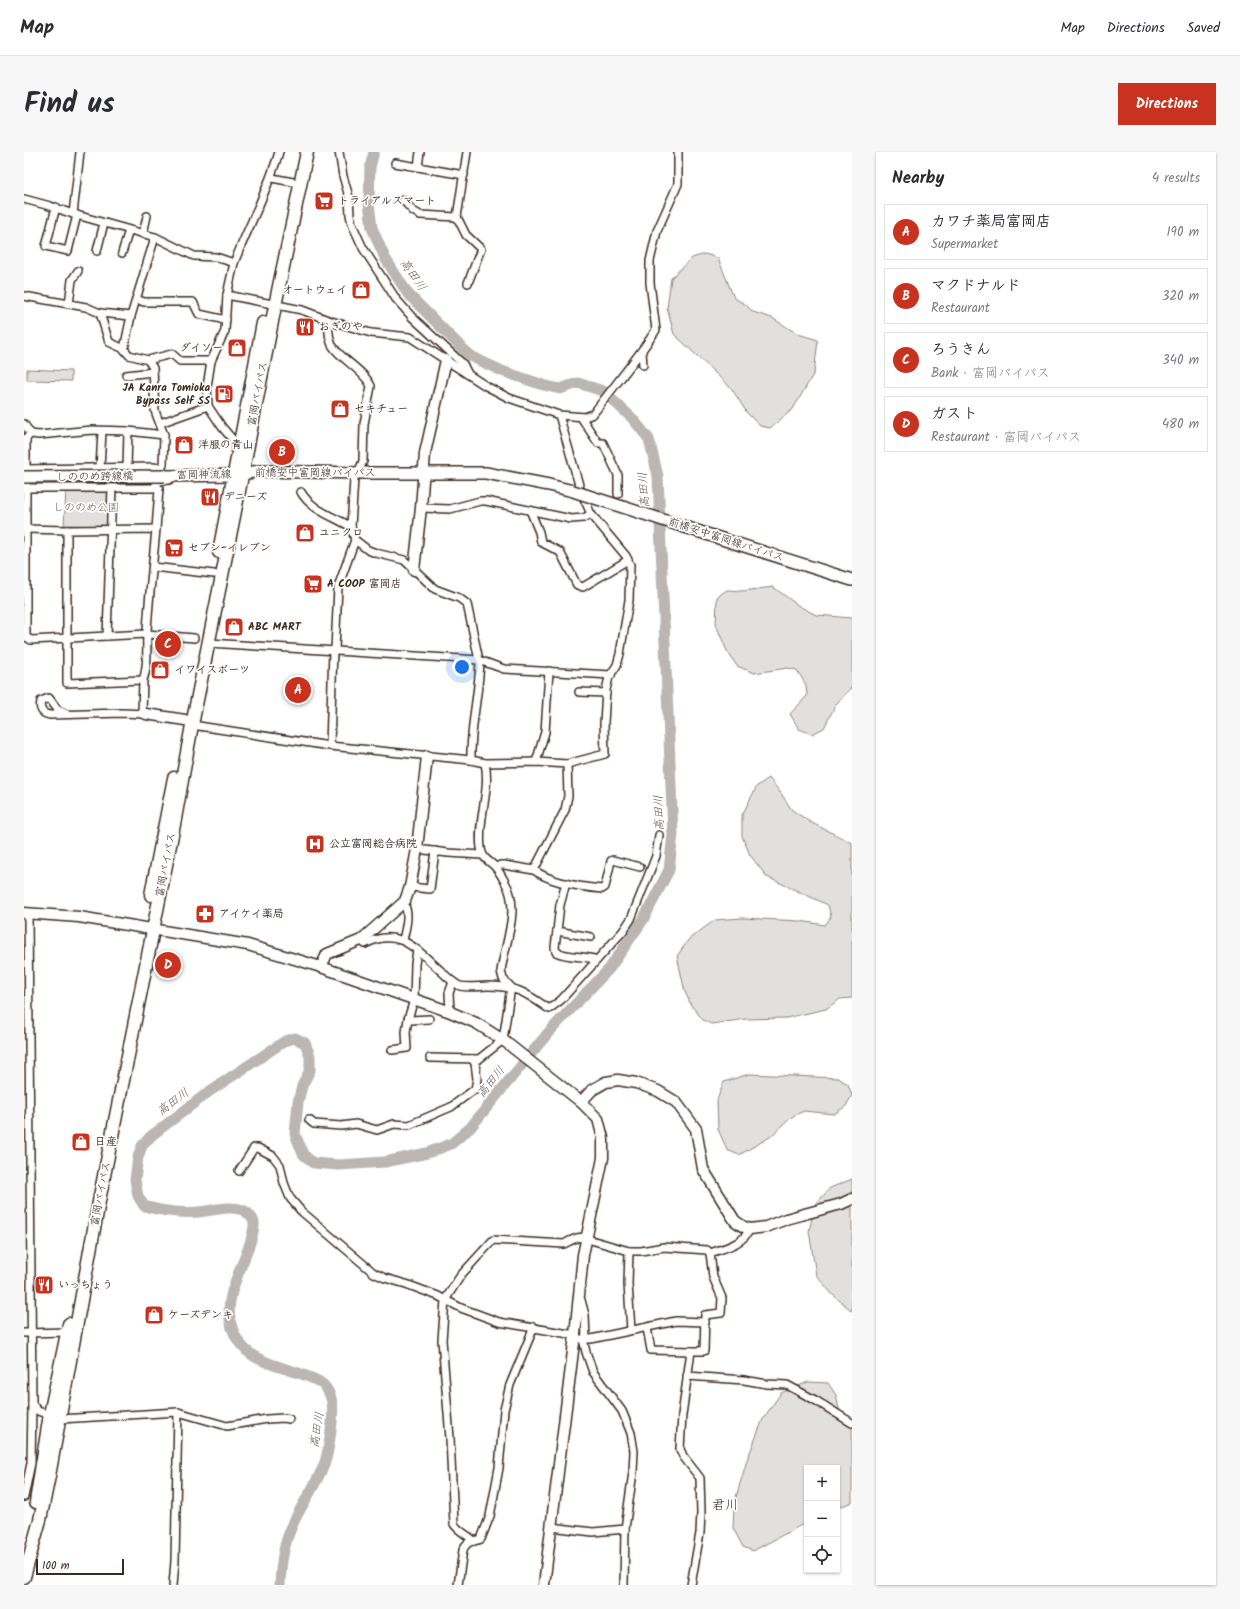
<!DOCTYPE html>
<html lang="en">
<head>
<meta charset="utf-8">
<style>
  :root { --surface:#fff; --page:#f7f7f7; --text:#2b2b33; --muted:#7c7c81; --line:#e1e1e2; --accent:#c8321e }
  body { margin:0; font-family:Kalam,"Klee One",sans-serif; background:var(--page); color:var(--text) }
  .controls { position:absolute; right:12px; bottom:12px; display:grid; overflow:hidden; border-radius:0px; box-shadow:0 1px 3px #0004 }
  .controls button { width:36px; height:36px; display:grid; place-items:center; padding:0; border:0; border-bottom:1px solid var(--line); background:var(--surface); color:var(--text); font:20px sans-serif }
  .scale { position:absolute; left:12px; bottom:10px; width:88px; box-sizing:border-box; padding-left:4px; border:2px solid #3b2a1e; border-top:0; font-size:11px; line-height:14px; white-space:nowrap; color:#3b2a1e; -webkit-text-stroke:3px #fff; paint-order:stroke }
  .you { position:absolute; left:438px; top:515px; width:14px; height:14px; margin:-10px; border:3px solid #fff; border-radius:50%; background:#1a73e8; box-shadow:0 0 0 6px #1a73e833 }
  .badge { display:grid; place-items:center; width:26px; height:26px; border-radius:50%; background:var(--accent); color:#fff; font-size:13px; font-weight:700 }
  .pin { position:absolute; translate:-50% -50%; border:2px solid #fff; box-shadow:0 1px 4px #0006 }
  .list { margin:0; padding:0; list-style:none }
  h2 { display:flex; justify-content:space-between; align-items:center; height:52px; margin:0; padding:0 16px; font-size:17px }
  h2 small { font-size:13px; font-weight:400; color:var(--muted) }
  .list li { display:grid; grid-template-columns:26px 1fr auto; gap:12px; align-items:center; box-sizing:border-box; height:56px; margin:0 8px 8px; padding:0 8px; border:1px solid var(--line); border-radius:0px }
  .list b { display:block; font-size:15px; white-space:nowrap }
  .list p { margin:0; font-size:13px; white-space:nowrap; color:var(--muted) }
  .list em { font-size:13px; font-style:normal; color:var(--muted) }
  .icon { flex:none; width:22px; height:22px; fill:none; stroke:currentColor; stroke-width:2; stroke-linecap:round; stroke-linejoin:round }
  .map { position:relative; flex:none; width:828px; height:1433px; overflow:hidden; border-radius:0px }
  header { display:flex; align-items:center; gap:24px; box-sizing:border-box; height:56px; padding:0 20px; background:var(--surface); border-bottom:1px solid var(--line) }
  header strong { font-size:19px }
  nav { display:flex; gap:22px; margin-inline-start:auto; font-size:14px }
  .intro { display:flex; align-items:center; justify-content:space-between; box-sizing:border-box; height:96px; padding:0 24px }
  h1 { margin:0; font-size:28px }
  .button { padding:10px 18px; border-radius:0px; background:var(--accent); color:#fff; font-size:14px; font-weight:700 }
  main { display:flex; gap:24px; padding:0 24px }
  aside { flex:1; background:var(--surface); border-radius:0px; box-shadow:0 1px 3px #0004 }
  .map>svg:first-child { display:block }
</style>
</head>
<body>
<header>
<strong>Map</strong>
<nav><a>Map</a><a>Directions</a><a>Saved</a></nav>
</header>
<div class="intro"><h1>Find us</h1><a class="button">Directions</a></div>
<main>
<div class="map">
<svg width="828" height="1433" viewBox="0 0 828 1433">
  <rect width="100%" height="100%" fill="#fff"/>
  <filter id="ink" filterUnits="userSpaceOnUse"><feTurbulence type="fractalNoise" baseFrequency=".025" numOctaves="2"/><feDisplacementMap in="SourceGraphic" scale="8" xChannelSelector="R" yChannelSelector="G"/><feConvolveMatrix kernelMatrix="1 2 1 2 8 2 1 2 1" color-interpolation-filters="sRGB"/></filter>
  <g filter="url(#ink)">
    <g fill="#e2e0de" stroke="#8e857e">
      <path d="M 681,102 L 694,106 L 710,146 L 721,152 L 729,160 L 748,166 L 774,182 L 794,188 L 790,221 L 769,257 L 746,276 L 736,274 L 723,261 L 708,237 L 650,182 L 643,156 L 647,126 L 668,106 Z"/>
      <path d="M 3,217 L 47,219 L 47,229 L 3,228 Z"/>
      <path d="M 42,337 L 81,337 L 84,341 L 84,371 L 81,374 L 40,373 Z"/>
      <path d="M 749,435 L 775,454 L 792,463 L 828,466 L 828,535 L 812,552 L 800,576 L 788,582 L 775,577 L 766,562 L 783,544 L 782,533 L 773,518 L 764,516 L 730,521 L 713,514 L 703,499 L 692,473 L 693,445 L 703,438 L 719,439 Z"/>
      <path d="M 745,626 L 756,640 L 768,658 L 786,670 L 828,691 L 828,846 L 816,847 L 802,857 L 762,866 L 722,867 L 687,872 L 679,868 L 667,853 L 661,840 L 653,804 L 665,787 L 691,768 L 718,766 L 776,769 L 801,773 L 807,765 L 804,753 L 743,725 L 726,703 L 718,684 L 718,663 L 733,634 Z"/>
      <path d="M 725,922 L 814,926 L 824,932 L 828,943 L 822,954 L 810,962 L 780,959 L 769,964 L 746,985 L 715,1003 L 703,998 L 694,977 L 693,948 L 700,930 Z"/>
      <path d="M 828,1027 L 828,1159 L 808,1142 L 792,1123 L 785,1079 L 791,1053 L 806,1036 Z"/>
      <path d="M 784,1230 L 804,1231 L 812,1243 L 817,1266 L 828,1267 L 828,1350 L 813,1356 L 813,1316 L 783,1316 L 783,1370 L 729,1399 L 719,1395 L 709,1376 L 710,1352 L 723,1308 L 739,1267 L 757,1241 Z"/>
    </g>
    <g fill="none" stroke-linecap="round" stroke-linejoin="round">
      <path stroke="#bcb6b3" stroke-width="11" d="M 256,1433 C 257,1412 259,1394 268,1374 C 277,1352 293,1333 301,1310 C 305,1298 306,1284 308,1271 C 309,1259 310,1247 302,1236 C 298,1230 292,1228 285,1225 C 254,1212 220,1212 208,1176 C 196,1140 226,1109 230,1074 C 231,1068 225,1061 219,1058 C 205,1053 188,1059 174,1060 C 155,1062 138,1059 120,1054 L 114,1044 L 111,1028 L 114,1005 L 118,994 L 127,984 L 186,939 L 261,889 L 271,886 L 281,891 L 286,904 L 286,918 L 278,934 L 274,950 L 271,982 L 279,1002 L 289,1011 L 315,1013 L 361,1010 L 403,1001 L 427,992 L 446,976 L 524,881 L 585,817 L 619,768 L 645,718 L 649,682 L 634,324 L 625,287 L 609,267 L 579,239 L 554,231 L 536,237 L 519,233 L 478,219 L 446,204 L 384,142 L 361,106 L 348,76 L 345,51 L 346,15 L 350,0"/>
      <g stroke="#3b2a1e" stroke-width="10">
        <g id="street">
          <path d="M 315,0 L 319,24 L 325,45 L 326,63 L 328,72 L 339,96 L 372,147 L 388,165 L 439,212 L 444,222"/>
          <path d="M 443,0 L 433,65 L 442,83 L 457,97 L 444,131"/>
          <path d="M 371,11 L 440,23"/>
          <path d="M 394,15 L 396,0"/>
          <path d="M 248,26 L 269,30"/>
          <path d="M 0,47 L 26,54 L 49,62 L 131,85 L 170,104 L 192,105 L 210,111 L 203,143 L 201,179 L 187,209 L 183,235 L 184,254 L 198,275 L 215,295"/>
          <path d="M 379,48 L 389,59 L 396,63 L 433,65"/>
          <path d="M 32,55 L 22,94 L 44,99 L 53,63"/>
          <path d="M 49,62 L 56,0"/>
          <path d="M 119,82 L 123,64"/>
          <path d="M 131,85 L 107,164 L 100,197 L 105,203 L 124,208 L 129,216 L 131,259 L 140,283 L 139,313 L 137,316"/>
          <path d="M 73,99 L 80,71"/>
          <path d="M 98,101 L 105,78"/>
          <path d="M 210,111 C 225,73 244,38 255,0"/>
          <path d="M 203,143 L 278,158 L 304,168 L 347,181 L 386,185 L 462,234 L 485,246 L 535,263 L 561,265 L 569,262 C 590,234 613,207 632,178 L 626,131 L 626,109 L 633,79 L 654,32 L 654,0"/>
          <path d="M 0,144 L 62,155 L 76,161 L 85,190 L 100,197"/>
          <path d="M 112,147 L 120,150 L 169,150 L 175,162 L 202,168"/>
          <path d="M 45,152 L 48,128 L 54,119"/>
          <path d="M 76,161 L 107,164"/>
          <path d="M 304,168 C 305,177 304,185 308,193 C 316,207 340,218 347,234 L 340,272 L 339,309 L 334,321"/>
          <path d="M 618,200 L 619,213"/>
          <path d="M 124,208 L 148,202 L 156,209 L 187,209"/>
          <path d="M 102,223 L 129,220"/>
          <path d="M 557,265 L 574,291 L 579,291 L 594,323 L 594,342"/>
          <path d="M 136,271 L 184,254"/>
          <path d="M 0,272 L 7,282 L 15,283 L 68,278 L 104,279 L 140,283"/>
          <path d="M 7,282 L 2,286 L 2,485 L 7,488 L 83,484"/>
          <path d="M 1,317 L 129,315 L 137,316 L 139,320"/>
          <path d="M 76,317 L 78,279"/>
          <path d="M 103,317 L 104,279"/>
          <path d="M 132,333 L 135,337 L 132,377"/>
          <path d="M 1,336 L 130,336 L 135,329 L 145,328"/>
          <path d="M 88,336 L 83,484 L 123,482 L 170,486"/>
          <path d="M 277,340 C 287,358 311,365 327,375"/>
          <path d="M 397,356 L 426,357 L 456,349 L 462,349 L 547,367 L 560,366 L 567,362"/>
          <path d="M 506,358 L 515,380 L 517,390 L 536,400 L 553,433 L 559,435 L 604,408"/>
          <path d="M 0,377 L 43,378"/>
          <path d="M 331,388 L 344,398 L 352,401 L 380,408 L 411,437 L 435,446 L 443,452 L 455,508"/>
          <path d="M 129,415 L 190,422"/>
          <path d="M 185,491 L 455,508 L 480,517 L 587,523"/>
          <path d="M 311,498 L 314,435 L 331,388 L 327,375 L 330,327"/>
          <path d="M 555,540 L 582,541"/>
          <path d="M 43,562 L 34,558 L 25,546 L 17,549 C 15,557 18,562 26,563 L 99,561 L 122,562"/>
          <path d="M 118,562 L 119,528 C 125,513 122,495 123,479 C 125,445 129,411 132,377 L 43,378 L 43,531 L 119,528"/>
          <path d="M 165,571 L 168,573 L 306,594 L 447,608 L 461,611 L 512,610 L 543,612 L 581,602 L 580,571 L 582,538 L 585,525 L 593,513 L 596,502 L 605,448 L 606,413 L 602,404 L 567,362 L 557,340 L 535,263"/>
          <path d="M 306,594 L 309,498"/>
          <path d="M 447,608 C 446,575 455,542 456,509"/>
          <path d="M 512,610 L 521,580 L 525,519"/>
          <path d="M 393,697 L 424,701 L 458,703"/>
          <path d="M 472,716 L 476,713 L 480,713 L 510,718 L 541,658 L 544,644 L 543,612"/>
          <path d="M 510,718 C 527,731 557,735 578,737 L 581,735 L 587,709 L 589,708 L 616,715"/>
          <path d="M 542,731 L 536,753 L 533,779 L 567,785"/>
          <path d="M 386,735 L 406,737 L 411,699"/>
          <path d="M 379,751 C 387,760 381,778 379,788"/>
          <path d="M 533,779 L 531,795 L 532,800 C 544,806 560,803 573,808"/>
          <path d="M 337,788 L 341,792 C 375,774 393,798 417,819 C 423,825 429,831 436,834 C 444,836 456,834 464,834 C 493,834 502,841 525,857 L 537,848 L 573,808 L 599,779 L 607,767 L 632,704 L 635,683"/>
          <path d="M 426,859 L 425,841 L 429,830"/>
          <path d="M 384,867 L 387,868 L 405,867"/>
          <path d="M 368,898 L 383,896 L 382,880 L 384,867 L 390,848 L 391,812 L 393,798"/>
          <path d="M 406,906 L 455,907 L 479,888 L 487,835 L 479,827 L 477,819 C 481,791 497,756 481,730 C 478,725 476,721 473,717 C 466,708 459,709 457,696 C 453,668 467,639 461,611"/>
          <path d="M 285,968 L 290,972 L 317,974 L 332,972 L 353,978 L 370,972 L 385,973 L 427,955 L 451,937 L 453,927 L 451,911 L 448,907"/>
          <path d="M 215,1019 L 230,996 L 234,996 L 249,1004 L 256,1013 L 260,1031 L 266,1046 L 277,1059 L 350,1121 L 361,1126 L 382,1132 L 414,1144 L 437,1156 L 475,1170 L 551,1183"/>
          <path d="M 605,1099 L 604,1132 L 607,1178"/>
          <path d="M 686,1101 C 701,1096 719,1092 726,1077"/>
          <path d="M 557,1148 L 561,1163 L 562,1187"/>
          <path d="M 623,1176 L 627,1198 L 667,1199"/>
          <path d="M 0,1181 L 44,1180"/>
          <path d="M 555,1187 L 567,1187 L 652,1169 L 681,1170"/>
          <path d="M 559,1187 L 562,1200 L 569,1220 L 598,1259 L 607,1281 L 610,1299 L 609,1320 L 601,1377 L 600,1433"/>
          <path d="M 663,1224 L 720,1228 L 743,1232 L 763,1233 L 791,1248 L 828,1271"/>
          <path d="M 8,1252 L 14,1259 L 36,1267 L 154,1260 L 203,1274 L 243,1267 L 260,1266 L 265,1267"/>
          <path d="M 0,1345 L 7,1311 L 8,1252 L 4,762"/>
          <path d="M 527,1375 L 569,1380 L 601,1377"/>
          <path d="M 450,1389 C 445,1384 433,1378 430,1372 L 426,1286 L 418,1188 L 421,1148 L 437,1123 L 469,1088 L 540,1092 C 549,1087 558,1082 567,1088 L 605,1099 L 617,1099 L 640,1095 L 683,1098 L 686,1101"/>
          <path d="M 149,1433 L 151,1409 L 154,1260"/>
          <path d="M 434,1433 L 439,1398 C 443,1388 449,1390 457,1387 L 466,1364 L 475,1316 L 480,1258 L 486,1233 L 510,1175"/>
          <path d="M 667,1433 L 676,1381 L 677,1361 L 676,1326 L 659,1304 L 656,1297 L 658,1263 L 667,1199 L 680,1199 L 681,1163 L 697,1161 L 698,1146 L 689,1125 L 686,1101"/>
        </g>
      </g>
      <g stroke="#3b2a1e" stroke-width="13">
        <g id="secondary">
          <path d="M 390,418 L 397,356 L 401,301 L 422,208"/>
          <path d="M 122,562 L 161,568"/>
          <path d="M 0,761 L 55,765 L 224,793 L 297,815 L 424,859 L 452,871 L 479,888 L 557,950 L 574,967 L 579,986 L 579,1006 L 559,1103 L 551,1183 L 520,1433"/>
          <path d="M 297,815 L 303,802 L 337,788 L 381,749 L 386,735 L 393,697 L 403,604"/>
          <path d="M 557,950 L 568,938 L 582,930 L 594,928 L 612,931 L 634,939 L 652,950 L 672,977 L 679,1017 L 711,1069 L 720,1075 L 726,1077 L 742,1075 L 762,1067 L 817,1052 L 828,1047"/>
        </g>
      </g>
      <g stroke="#3b2a1e" stroke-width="14">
        <g id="primary">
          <path d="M 141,324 L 210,323 L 236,319 L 334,321 L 462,321 L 525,333 L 549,339"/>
          <path d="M 698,387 L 828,428"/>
        </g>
      </g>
      <g stroke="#3b2a1e" stroke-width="15">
        <g id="highway">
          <path d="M 195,400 L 239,171"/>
          <path d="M 127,743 L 150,626"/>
          <path d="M 12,1350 L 26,1262 L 45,1172"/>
          <path d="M 0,1425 L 16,1368 L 25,1324 L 76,1044 L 149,678 L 168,573 L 215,339 L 253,144 L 283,0"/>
        </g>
      </g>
      <use href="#street" stroke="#fff" stroke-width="7"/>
      <use href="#secondary" stroke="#fff" stroke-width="10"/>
      <use href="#primary" stroke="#fff" stroke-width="11"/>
      <use href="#highway" stroke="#fff" stroke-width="12"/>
      <g stroke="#3b2a1e" stroke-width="14" stroke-linecap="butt">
        <g id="primary-bridge">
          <path d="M 0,325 L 141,324"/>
          <path d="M 549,339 L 698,387"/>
        </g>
      </g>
      <use href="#primary-bridge" stroke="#fff" stroke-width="11"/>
    </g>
  </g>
  <defs>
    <g id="supermarket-square" transform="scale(1)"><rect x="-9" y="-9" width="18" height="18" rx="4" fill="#c8321e" stroke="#fff"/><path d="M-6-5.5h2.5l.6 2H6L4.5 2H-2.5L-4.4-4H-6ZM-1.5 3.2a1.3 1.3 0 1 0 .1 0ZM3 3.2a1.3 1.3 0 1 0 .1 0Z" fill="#fff"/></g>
    <g id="shop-square" transform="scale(1)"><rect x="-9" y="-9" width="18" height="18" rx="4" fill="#c8321e" stroke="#fff"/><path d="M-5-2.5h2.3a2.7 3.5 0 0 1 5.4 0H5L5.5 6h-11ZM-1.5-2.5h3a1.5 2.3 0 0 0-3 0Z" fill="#fff"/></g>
    <g id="restaurant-square" transform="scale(1)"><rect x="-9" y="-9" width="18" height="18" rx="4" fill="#c8321e" stroke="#fff"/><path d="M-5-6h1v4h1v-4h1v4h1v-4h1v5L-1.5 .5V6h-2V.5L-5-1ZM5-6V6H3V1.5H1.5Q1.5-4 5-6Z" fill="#fff"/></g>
    <g id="fuel-square" transform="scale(1)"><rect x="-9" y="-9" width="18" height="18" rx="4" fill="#c8321e" stroke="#fff"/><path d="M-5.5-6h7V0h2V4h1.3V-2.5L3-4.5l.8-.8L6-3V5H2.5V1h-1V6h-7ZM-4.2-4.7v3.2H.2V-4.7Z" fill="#fff"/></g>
    <g id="hospital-square" transform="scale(1)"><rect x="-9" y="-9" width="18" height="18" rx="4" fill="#c8321e" stroke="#fff"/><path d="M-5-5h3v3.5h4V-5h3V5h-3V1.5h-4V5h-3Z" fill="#fff"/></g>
    <g id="pharmacy-square" transform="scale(1)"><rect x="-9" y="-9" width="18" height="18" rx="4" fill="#c8321e" stroke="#fff"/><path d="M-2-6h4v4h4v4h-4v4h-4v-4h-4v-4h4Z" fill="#fff"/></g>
  </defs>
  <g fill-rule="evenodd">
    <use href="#supermarket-square" x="300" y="49"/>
    <use href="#shop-square" x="337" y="138"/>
    <use href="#restaurant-square" x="281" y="175"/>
    <use href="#shop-square" x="213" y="196"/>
    <use href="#fuel-square" x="200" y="242"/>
    <use href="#shop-square" x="316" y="257"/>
    <use href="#shop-square" x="160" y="293"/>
    <use href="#restaurant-square" x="186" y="345"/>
    <use href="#shop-square" x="281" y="381"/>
    <use href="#supermarket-square" x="150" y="396"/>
    <use href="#supermarket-square" x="289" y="432"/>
    <use href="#shop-square" x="210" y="475"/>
    <use href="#shop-square" x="136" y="518"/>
    <use href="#hospital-square" x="291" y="692"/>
    <use href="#pharmacy-square" x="181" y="762"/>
    <use href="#shop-square" x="57" y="990"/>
    <use href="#restaurant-square" x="20" y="1133"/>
    <use href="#shop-square" x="130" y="1163"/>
  </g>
  <g text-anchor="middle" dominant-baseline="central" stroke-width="3.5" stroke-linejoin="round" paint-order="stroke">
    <g font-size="11" font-weight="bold" fill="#3b2a1e" stroke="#fff" text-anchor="start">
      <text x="314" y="49">トライアルスマート</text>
      <text x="323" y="138" text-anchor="end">オートウェイ</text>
      <text x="295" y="175">おぎのや</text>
      <text x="199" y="196" text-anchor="end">ダイソー</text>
      <text x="186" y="236" text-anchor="end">JA Kanra Tomioka<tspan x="186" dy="13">Bypass Self SS</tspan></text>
      <text x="330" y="257">セキチュー</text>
      <text x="174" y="293">洋服の青山</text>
      <text x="200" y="345">デニーズ</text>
      <text x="295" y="381">ユニクロ</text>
      <text x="164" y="396">セブン-イレブン</text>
      <text x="303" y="432">A COOP 富岡店</text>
      <text x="224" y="475">ABC MART</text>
      <text x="150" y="518">イワイスポーツ</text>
      <text x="305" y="692">公立富岡総合病院</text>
      <text x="195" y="762">アイケイ薬局</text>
      <text x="71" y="990">日産</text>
      <text x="34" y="1133">いっちょう</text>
      <text x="144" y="1163">ケーズデンキ</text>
    </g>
    <g font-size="11" fill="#3b2a1e" stroke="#fff">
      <text transform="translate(234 242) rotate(-79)">富岡バイパス</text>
      <text x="291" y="321">前橋安中富岡線バイパス</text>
      <text transform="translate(180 323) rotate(-1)">富岡神流線</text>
      <text transform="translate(71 325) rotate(-1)">しののめ跨線橋</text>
      <text transform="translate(702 388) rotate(18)">前橋安中富岡線バイパス</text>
      <text transform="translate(142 713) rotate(-79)">富岡バイパス</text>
      <text transform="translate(77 1042) rotate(-79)">富岡バイパス</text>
    </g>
    <g font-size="11" fill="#65584e" stroke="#fff">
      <text x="62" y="356">しののめ公園</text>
    </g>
    <g font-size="12" font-style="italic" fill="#685b52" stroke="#fff">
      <text transform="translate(389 123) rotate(55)">高田川</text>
      <text transform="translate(620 338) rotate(-95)">高田川</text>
      <text transform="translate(635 661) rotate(-92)">高田川</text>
      <text transform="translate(467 930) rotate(-51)">高田川</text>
      <text transform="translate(149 950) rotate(-37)">高田川</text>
      <text transform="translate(293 1278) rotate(-81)">高田川</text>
    </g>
    <g font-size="13" fill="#3b2a1e" stroke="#fff">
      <text x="701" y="1353">君川</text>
    </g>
  </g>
</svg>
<div class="controls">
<button>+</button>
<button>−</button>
<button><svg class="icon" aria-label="locate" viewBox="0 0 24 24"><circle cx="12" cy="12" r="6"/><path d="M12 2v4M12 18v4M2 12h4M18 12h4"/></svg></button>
</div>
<div class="scale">100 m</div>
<div class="you"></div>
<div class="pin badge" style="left:274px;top:538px">A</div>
<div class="pin badge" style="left:258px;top:300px">B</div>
<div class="pin badge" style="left:144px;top:492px">C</div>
<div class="pin badge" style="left:144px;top:813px">D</div>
</div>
<aside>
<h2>Nearby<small>4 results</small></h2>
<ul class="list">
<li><span class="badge">A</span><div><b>カワチ薬局富岡店</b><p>Supermarket</p></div><em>190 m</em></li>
<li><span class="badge">B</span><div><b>マクドナルド</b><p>Restaurant</p></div><em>320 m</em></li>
<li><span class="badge">C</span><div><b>ろうきん</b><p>Bank · 富岡バイパス</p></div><em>340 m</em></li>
<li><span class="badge">D</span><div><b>ガスト</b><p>Restaurant · 富岡バイパス</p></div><em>480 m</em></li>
</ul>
</aside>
</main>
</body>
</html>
